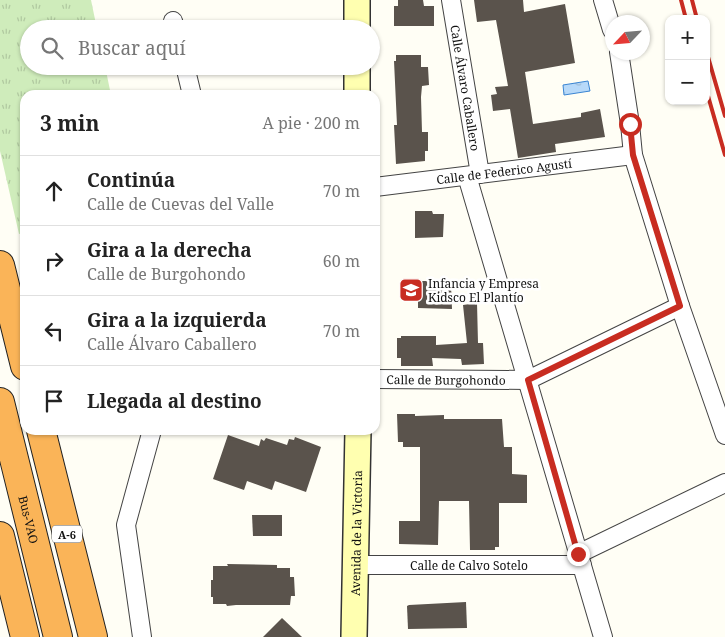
<!DOCTYPE html>
<html lang="es">
<head>
<meta charset="utf-8">
<style>
  :root { --surface:#fff; --page:#f6f6f6; --text:#222; --muted:#767676; --line:#e0e0e0 }
  body { margin:0; font-family:"Noto Serif",serif; background:var(--page); color:var(--text) }
  .controls { position:absolute; right:15px; top:15px; display:grid; overflow:hidden; border-radius:10px; box-shadow:0 1px 4px #0004 }
  .controls button { width:45px; height:45px; display:grid; place-items:center; padding:0; border:0; border-bottom:1px solid var(--line); background:var(--surface); color:var(--text); font:25px sans-serif }
  .compass { position:absolute; left:605px; top:15px; width:45px; height:45px; border-radius:50%; background:var(--surface); box-shadow:0 1px 4px #0004; rotate:244deg }
  .stop { position:absolute; width:15px; height:15px; margin:-11px; border:4px solid #c82c21; border-radius:50%; background:#fff }
  .stop.end { background:#c82c21; border-color:#fff; box-shadow:0 1px 5px #0008 }
  .list { margin:0; padding:0; list-style:none }
  h2 { display:flex; justify-content:space-between; align-items:center; height:65px; margin:0; padding:0 20px; font-size:21px }
  h2 small { font-size:16px; font-weight:400; color:var(--muted) }
  .list li { display:grid; grid-template-columns:32px 1fr auto; gap:15px; align-items:center; box-sizing:border-box; height:70px; padding:0 20px; border-top:1px solid var(--line) }
  .list b { display:block; font-size:19px; white-space:nowrap }
  .list p { margin:0; font-size:16px; white-space:nowrap; color:var(--muted) }
  .list em { font-size:16px; font-style:normal; color:var(--muted) }
  .icon { flex:none; width:28px; height:28px; fill:none; stroke:currentColor; stroke-width:2; stroke-linecap:round; stroke-linejoin:round }
  .map { position:relative; flex:none; width:725px; height:637px; overflow:hidden }
  .search { position:absolute; background:var(--surface); box-shadow:0 1px 4px #0004; left:20px; top:20px; width:360px; height:55px; display:flex; align-items:center; gap:12px; box-sizing:border-box; padding:0 18px; border-radius:28px; color:var(--muted); font-size:19px }
  .panel { position:absolute; background:var(--surface); box-shadow:0 1px 4px #0004; left:20px; top:90px; width:360px; height:345px; border-radius:15px }
  .map>svg:first-child { display:block }
</style>
</head>
<body>
<div class="map">
<svg width="725" height="637" viewBox="0 0 725 637">
  <defs>
    <pattern id="grass-tufts" width="24" height="20" patternUnits="userSpaceOnUse" patternTransform="scale(1.25)"><rect width="24" height="20" fill="#cfecbb"/><path d="M3 7l-1-3M5 7V3M7 7l1-3M15 17l-1-3M17 17v-4M19 17l1-3" fill="none" stroke="#b1c9a0"/></pattern>
    <pattern id="water-ripples" width="26" height="14" patternUnits="userSpaceOnUse" patternTransform="scale(1.25)"><rect width="26" height="14" fill="#b7d9f9"/><path d="M2 4q2-2 4 0t4 0M15 11q2-2 4 0t4 0" fill="none" stroke="#9cb9d4"/></pattern>
  </defs>
  <rect width="100%" height="100%" fill="#fffef5"/>
  <path fill="url(#grass-tufts)" d="M 0,0 L 91,0 L 97,29 L 29,29 L 29,66 L 105,66 L 111,95 L 25,95 L 25,233 L 19,234 L 0,151 Z"/>
  <path fill="url(#water-ripples)" stroke="#3a85d3" d="M 588,81 L 590,91 L 564,95 L 563,85 Z"/>
  <g fill="#5a534c">
    <path d="M 398,0 L 423,0 L 424,6 L 434,6 L 434,26 L 394,26 L 394,6 L 398,6 Z"/>
    <path d="M 474,0 L 523,0 L 524,12 L 565,4 L 575,63 L 525,72 L 533,124 L 581,117 L 581,113 L 600,109 L 605,137 L 555,144 L 556,152 L 518,158 L 510,109 L 493,111 L 491,95 L 497,94 L 495,87 L 508,86 L 496,20 L 477,22 Z"/>
    <path d="M 396,55 L 421,55 L 421,67 L 428,67 L 429,85 L 422,86 L 421,97 L 422,132 L 428,132 L 428,151 L 425,151 L 425,161 L 396,164 L 394,125 L 397,125 L 394,61 L 396,61 Z"/>
    <path d="M 415,211 L 432,211 L 433,214 L 444,214 L 443,237 L 415,238 Z"/>
    <path d="M 418,281 L 442,281 L 443,285 L 451,285 L 452,309 L 418,308 Z"/>
    <path d="M 477,303 L 478,343 L 483,343 L 484,364 L 462,365 L 461,359 L 432,358 L 433,366 L 401,366 L 401,358 L 397,358 L 397,338 L 401,338 L 401,336 L 436,336 L 436,345 L 467,343 L 463,305 Z"/>
    <path d="M 397,414 L 415,414 L 415,416 L 444,415 L 444,419 L 502,419 L 504,447 L 512,447 L 512,474 L 527,475 L 527,503 L 499,503 L 499,547 L 495,547 L 495,550 L 470,550 L 469,501 L 439,501 L 438,545 L 399,544 L 399,521 L 420,521 L 420,447 L 403,447 L 403,442 L 398,442 Z"/>
    <path d="M 228,435 L 259,446 L 261,439 L 264,441 L 266,438 L 287,445 L 289,439 L 294,440 L 295,437 L 321,447 L 306,492 L 275,481 L 272,490 L 247,481 L 244,490 L 213,479 Z"/>
    <path d="M 252,515 L 282,515 L 282,536 L 253,536 Z"/>
    <path d="M 227,564 L 277,565 L 277,568 L 290,568 L 290,577 L 294,577 L 295,596 L 291,596 L 290,605 L 236,605 L 227,606 L 226,604 L 213,604 L 213,597 L 211,597 L 211,580 L 213,580 L 213,566 L 228,566 Z"/>
    <path d="M 466,602 L 467,628 L 408,629 L 407,606 L 409,605 Z"/>
    <path d="M 282,618 L 302,637 L 263,637 Z"/>
  </g>
  <g fill="none" stroke-linecap="round" stroke-linejoin="round">
    <g stroke="#444" stroke-width="20">
      <g id="street">
        <path id="s1" d="M 451,0 L 480,174"/>
        <path d="M 603,0 L 612,30"/>
        <path d="M 173,21 L 175,29"/>
        <path d="M 619,52 L 630,124 L 633,155 L 680,306 L 725,435"/>
        <path d="M 185,66 L 192,95"/>
        <path d="M 467,176 L 603,637"/>
        <path id="s2" d="M 375,187 L 633,155"/>
        <path id="s3" d="M 375,379 L 528,380 L 680,306"/>
        <path d="M 578,554 L 725,483"/>
        <path id="s4" d="M 355,565 L 582,565"/>
        <path d="M 142,637 L 126,525 L 152,430"/>
      </g>
    </g>
    <g stroke="#333" stroke-width="28">
      <g id="secondary">
        <path d="M 357,0 L 357,29"/>
        <path d="M 357,66 L 357,95"/>
        <path id="s5" d="M 354,637 L 358,430"/>
      </g>
    </g>
    <g stroke="#222" stroke-width="30">
      <g id="highway">
        <path d="M 0,265 L 25,366"/>
        <path id="s6" d="M 0,402 L 58,637"/>
        <path d="M 41,430 L 93,637"/>
        <path d="M 0,536 L 25,637"/>
      </g>
    </g>
    <use href="#street" stroke="#fff" stroke-width="18"/>
    <use href="#secondary" stroke="#ffffb0" stroke-width="25"/>
    <use href="#highway" stroke="#fab458" stroke-width="28"/>
    <g stroke="#c82c21" stroke-width="4">
      <path d="M 681,0 L 686,19"/>
      <path d="M 692,0 L 697,19"/>
      <path d="M 706,50 L 725,116"/>
      <path d="M 706,89 L 725,155"/>
    </g>
  </g>
  <g fill="none" stroke-linecap="round" stroke-linejoin="round">
    <path stroke="#c82c21" stroke-width="6" d="M 578,554 L 528,380 L 680,306 L 633,155 L 630,124"/>
  </g>
  <defs>
    <g id="school-square" transform="scale(1.25)"><rect x="-9" y="-9" width="18" height="18" rx="4" fill="#c82c21" stroke="#fff"/><path d="M0-5L7-2L0 1L-7-2ZM-4 1L0 2.5L4 1V4Q0 6-4 4Z" fill="#fff"/></g>
  </defs>
  <g fill-rule="evenodd">
    <use href="#school-square" x="411" y="290"/>
  </g>
  <g text-anchor="middle" dominant-baseline="central" stroke-width="5" stroke-linejoin="round" paint-order="stroke">
    <rect fill="#fff" stroke="#585858" stroke-width="1" x="52" y="525.5" width="30" height="17" rx="4"/>
    <g font-size="11" font-weight="bold" fill="#111">
      <text x="67" y="534">A-6</text>
    </g>
    <g font-size="12" fill="#111" stroke="#fff">
      <text stroke="none"><textPath href="#s1" startOffset="89">Calle Álvaro Caballero</textPath></text>
      <text stroke="none"><textPath href="#s2" startOffset="130">Calle de Federico Agustí</textPath></text>
      <text stroke="none"><textPath href="#s3" startOffset="71">Calle de Burgohondo</textPath></text>
      <text stroke="none"><textPath href="#s6" startOffset="121">Bus-VAO</textPath></text>
      <text stroke="none"><textPath href="#s5" startOffset="104">Avenida de la Victoria</textPath></text>
      <text stroke="none"><textPath href="#s4" startOffset="114">Calle de Calvo Sotelo</textPath></text>
    </g>
    <g font-size="12" fill="#111" stroke="#fff" text-anchor="start">
      <text x="428" y="283">Infancia y Empresa<tspan x="428" dy="14">Kidsco El Plantío</tspan></text>
    </g>
  </g>
</svg>
<div class="controls">
<button>+</button>
<button>−</button>
</div>
<svg class="compass" viewBox="-18 -18 36 36"><path d="M0-13l5 13h-10z" fill="#e53935"/><path d="M0 13l5-13h-10z" fill="#767676"/></svg>
<div class="stop" style="left:630px;top:124px"></div>
<div class="stop end" style="left:578px;top:554px"></div>
<div class="search"><svg class="icon" aria-label="search" viewBox="0 0 24 24"><circle cx="10" cy="10" r="6"/><path d="M15 15l6 6"/></svg>Buscar aquí</div>
<section class="panel">
<h2>3 min<small>A pie · 200 m</small></h2>
<ul class="list">
<li><svg class="icon" aria-label="ahead" viewBox="0 0 24 24"><path d="M12 20V5M6 11l6-6 6 6"/></svg><div><b>Continúa</b><p>Calle de Cuevas del Valle</p></div><em>70 m</em></li>
<li><svg class="icon" aria-label="right" viewBox="0 0 24 24"><path d="M7 20v-9h11M14 6l5 5-5 5"/></svg><div><b>Gira a la derecha</b><p>Calle de Burgohondo</p></div><em>60 m</em></li>
<li><svg class="icon" aria-label="left" viewBox="0 0 24 24"><path d="M17 20v-9H6M10 6l-5 5 5 5"/></svg><div><b>Gira a la izquierda</b><p>Calle Álvaro Caballero</p></div><em>70 m</em></li>
<li><svg class="icon" aria-label="arrive" viewBox="0 0 24 24"><path d="M6 21V4h12l-3 4 3 4H6"/></svg><div><b>Llegada al destino</b></div></li>
</ul>
</section>
</div>
</body>
</html>
